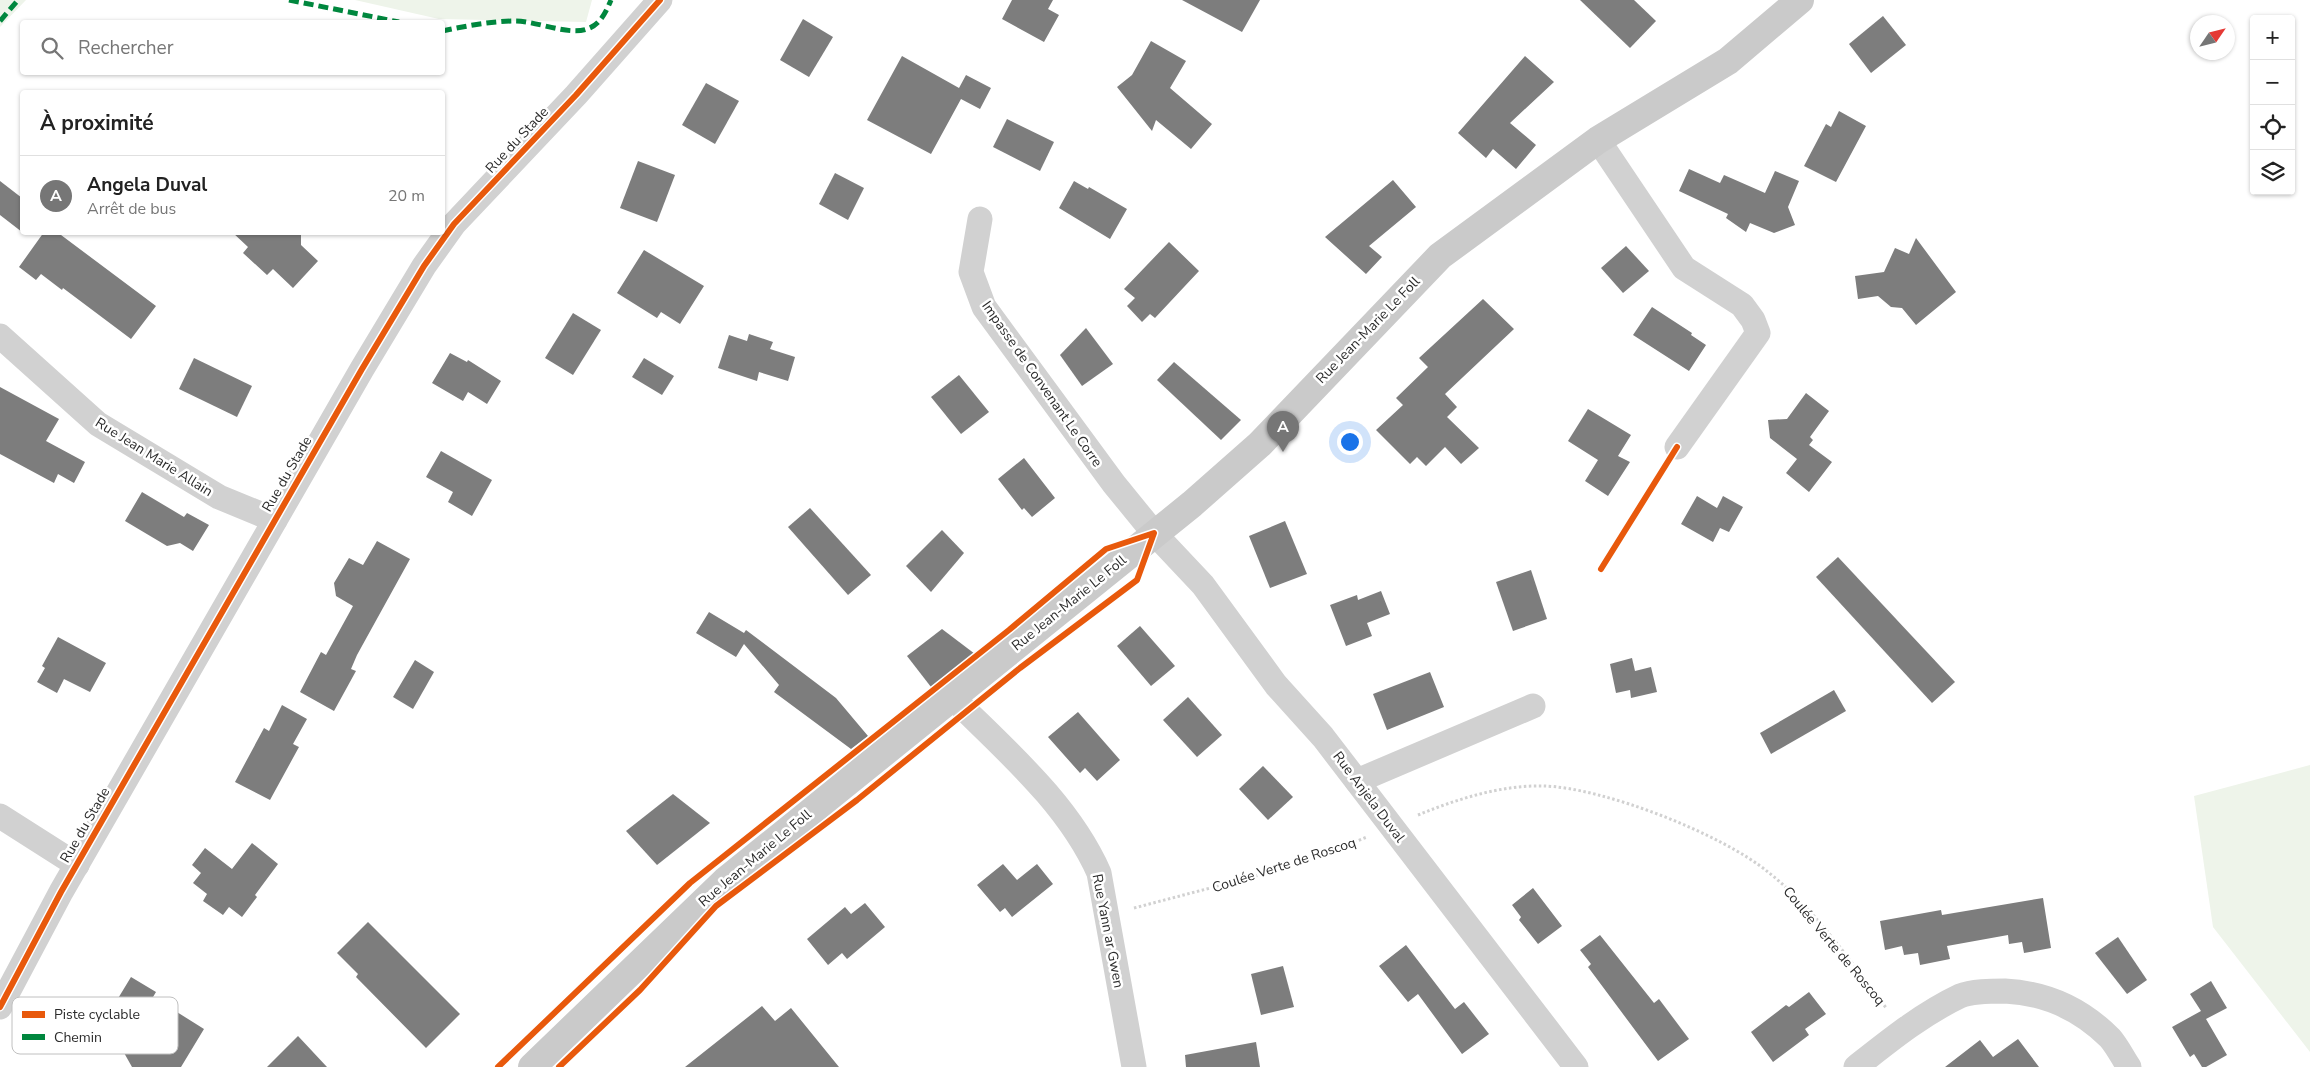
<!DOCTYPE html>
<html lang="fr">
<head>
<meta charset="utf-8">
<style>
  :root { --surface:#fff; --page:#f6f6f6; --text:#222; --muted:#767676; --line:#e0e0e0; --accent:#767676 }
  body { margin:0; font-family:"Nunito Sans",sans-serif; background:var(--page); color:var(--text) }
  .controls { position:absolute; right:15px; top:15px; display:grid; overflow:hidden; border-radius:5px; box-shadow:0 1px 4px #0004 }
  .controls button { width:45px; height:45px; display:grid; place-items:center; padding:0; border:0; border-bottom:1px solid var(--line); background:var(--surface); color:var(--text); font:25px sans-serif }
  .compass { position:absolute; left:2190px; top:15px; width:45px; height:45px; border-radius:50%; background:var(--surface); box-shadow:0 1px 4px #0004; rotate:55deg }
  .you { position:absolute; left:1349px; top:441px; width:18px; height:18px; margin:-12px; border:4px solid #fff; border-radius:50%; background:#1a73e8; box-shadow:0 0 0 8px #1a73e833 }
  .badge { display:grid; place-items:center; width:32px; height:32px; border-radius:50%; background:var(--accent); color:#fff; font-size:16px; font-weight:700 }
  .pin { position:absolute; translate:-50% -41px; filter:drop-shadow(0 1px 2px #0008) }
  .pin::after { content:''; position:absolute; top:26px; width:18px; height:15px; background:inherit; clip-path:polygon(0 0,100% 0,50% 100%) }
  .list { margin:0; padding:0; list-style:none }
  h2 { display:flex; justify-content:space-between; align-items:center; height:65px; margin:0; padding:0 20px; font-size:21px }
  h2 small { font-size:16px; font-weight:400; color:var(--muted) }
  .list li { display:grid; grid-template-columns:32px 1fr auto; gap:15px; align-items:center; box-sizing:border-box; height:80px; padding:0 20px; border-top:1px solid var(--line) }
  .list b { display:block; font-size:19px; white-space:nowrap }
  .list p { margin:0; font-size:16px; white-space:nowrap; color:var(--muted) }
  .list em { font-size:16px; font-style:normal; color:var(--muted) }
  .icon { flex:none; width:28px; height:28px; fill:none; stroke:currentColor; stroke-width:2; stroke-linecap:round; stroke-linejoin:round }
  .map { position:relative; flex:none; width:2310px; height:1067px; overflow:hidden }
  .search { position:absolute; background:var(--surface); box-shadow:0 1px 4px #0004; left:20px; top:20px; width:425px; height:55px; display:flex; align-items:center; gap:12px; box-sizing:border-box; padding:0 18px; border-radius:5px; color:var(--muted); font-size:19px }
  .panel { position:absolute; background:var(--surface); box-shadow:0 1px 4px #0004; left:20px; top:90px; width:425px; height:145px; border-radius:5px }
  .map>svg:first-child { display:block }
</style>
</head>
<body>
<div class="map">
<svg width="2310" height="1067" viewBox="0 0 2310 1067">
  <rect width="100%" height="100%" fill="#fff"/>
  <g fill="#eef4ea">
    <path d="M 0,0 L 26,0 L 0,27 Z"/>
    <path d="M 355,0 L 592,0 L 586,22 L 439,19 Z"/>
    <path d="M 2310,765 L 2310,1052 L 2213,927 L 2194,796 Z"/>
  </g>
  <g fill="#7d7d7d">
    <path d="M 1012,0 L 1053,0 L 1048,9 L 1059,15 L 1044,42 L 1002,19 Z"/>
    <path d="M 1182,0 L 1260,0 L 1242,32 Z"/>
    <path d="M 1580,0 L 1634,0 L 1656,21 L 1630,48 Z"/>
    <path d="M 1883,16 L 1906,45 L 1871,73 L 1849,44 Z"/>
    <path d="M 803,19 L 833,37 L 809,77 L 780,60 Z"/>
    <path d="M 1151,41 L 1186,61 L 1170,88 L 1212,124 L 1191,149 L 1156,120 L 1152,131 L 1117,87 L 1132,75 Z"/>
    <path d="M 902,56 L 959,88 L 966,75 L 991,88 L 980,109 L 961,99 L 931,154 L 867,120 Z"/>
    <path d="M 1525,56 L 1554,82 L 1510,123 L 1536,145 L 1516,169 L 1493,149 L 1486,158 L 1458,133 Z"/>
    <path d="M 706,83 L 739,101 L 715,144 L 682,125 Z"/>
    <path d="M 1839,111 L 1866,126 L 1836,182 L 1804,166 L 1826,124 L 1831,127 Z"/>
    <path d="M 1007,119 L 1054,142 L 1040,171 L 993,147 Z"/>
    <path d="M 638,161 L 675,175 L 657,222 L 620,208 Z"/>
    <path d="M 1689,169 L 1720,183 L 1724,175 L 1765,193 L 1775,171 L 1799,181 L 1788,207 L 1795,225 L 1774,233 L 1750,223 L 1746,232 L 1726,218 L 1728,214 L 1679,191 Z"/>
    <path d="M 835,173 L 864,188 L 848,220 L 819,204 Z"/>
    <path d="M 1393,180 L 1416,207 L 1369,246 L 1382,257 L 1366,274 L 1325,237 Z"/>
    <path d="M 0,181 L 22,198 L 22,232 L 0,215 Z"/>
    <path d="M 1074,181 L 1088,189 L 1089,187 L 1127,209 L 1110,239 L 1059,208 Z"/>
    <path d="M 44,232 L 57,232 L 156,306 L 131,339 L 63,288 L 62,290 L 41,274 L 36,280 L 19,267 Z"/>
    <path d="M 232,232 L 301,232 L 301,245 L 318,261 L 293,288 L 273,269 L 267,275 L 243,253 L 248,247 Z"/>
    <path d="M 1916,238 L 1956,292 L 1916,325 L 1902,308 L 1891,307 L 1878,296 L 1858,299 L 1855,276 L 1884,272 L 1895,248 L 1909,254 Z"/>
    <path d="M 1169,242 L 1199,271 L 1155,318 L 1150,314 L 1142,322 L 1127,306 L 1135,298 L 1124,289 Z"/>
    <path d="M 1626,246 L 1649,271 L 1623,293 L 1601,268 Z"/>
    <path d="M 644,250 L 704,286 L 680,324 L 661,312 L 657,318 L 617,293 Z"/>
    <path d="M 1483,299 L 1514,329 L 1445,394 L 1457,407 L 1447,417 L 1479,448 L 1461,464 L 1445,447 L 1426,466 L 1417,457 L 1410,464 L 1376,430 L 1403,405 L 1396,398 L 1428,367 L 1419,358 Z"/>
    <path d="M 1652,307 L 1692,333 L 1691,335 L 1706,345 L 1689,371 L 1633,335 Z"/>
    <path d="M 573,313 L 601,330 L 573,375 L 545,358 Z"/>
    <path d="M 1086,328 L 1113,364 L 1082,386 L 1060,355 Z"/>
    <path d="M 749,334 L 773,342 L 770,349 L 795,357 L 788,381 L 759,372 L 757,381 L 718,368 L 729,335 L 747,341 Z"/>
    <path d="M 450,353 L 467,362 L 468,360 L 501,381 L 487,404 L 468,392 L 463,401 L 432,383 Z"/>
    <path d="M 194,358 L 252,386 L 237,417 L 179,389 Z"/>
    <path d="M 644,358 L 674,376 L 662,395 L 632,377 Z"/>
    <path d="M 1174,362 L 1241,420 L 1221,440 L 1157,380 Z"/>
    <path d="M 959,375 L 989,412 L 961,434 L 931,397 Z"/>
    <path d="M 0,387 L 59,419 L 46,441 L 85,462 L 74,483 L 58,474 L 54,483 L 0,454 Z"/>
    <path d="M 1806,393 L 1829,411 L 1810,437 L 1813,440 L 1809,445 L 1832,462 L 1809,492 L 1786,473 L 1797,459 L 1770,438 L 1768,420 L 1787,419 Z"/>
    <path d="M 1588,409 L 1631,435 L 1618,456 L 1630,462 L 1608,496 L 1585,481 L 1598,460 L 1568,441 Z"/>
    <path d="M 441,451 L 492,480 L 472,516 L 448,502 L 453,492 L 426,477 Z"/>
    <path d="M 1024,458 L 1055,498 L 1032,517 L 1024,508 L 1022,510 L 998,479 Z"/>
    <path d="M 142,492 L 184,517 L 187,513 L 209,525 L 193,551 L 180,543 L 167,546 L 125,521 Z"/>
    <path d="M 1697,496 L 1717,508 L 1723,496 L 1743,507 L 1729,532 L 1720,528 L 1713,542 L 1681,524 Z"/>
    <path d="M 810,508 L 871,575 L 848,595 L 788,527 Z"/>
    <path d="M 1285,521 L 1307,574 L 1270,588 L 1249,536 Z"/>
    <path d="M 942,530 L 964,553 L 931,592 L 906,566 Z"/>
    <path d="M 377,541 L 410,559 L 357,655 L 351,669 L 356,671 L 334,711 L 300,692 L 321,652 L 326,655 L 353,606 L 336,596 L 334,583 L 349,558 L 363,565 Z"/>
    <path d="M 1838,557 L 1955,682 L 1932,703 L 1816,577 Z"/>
    <path d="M 1531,570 L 1547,619 L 1513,631 L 1496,582 Z"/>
    <path d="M 1381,591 L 1390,614 L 1367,623 L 1372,636 L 1346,646 L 1330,605 L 1357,595 L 1358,600 Z"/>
    <path d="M 709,612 L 744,633 L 746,630 L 836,698 L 868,736 L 851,749 L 774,692 L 779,685 L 744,644 L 736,657 L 696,633 Z"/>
    <path d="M 1140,626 L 1175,666 L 1151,686 L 1117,646 Z"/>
    <path d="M 942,629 L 975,654 L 931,687 L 907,656 Z"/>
    <path d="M 58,637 L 106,663 L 90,692 L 64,679 L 57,693 L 37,682 L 45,668 L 42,666 Z"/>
    <path d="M 1632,658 L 1635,671 L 1651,667 L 1657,692 L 1631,698 L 1630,690 L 1616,693 L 1610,664 Z"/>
    <path d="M 415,660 L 434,672 L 413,709 L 393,697 Z"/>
    <path d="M 1430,672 L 1444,707 L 1387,730 L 1373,694 Z"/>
    <path d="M 1834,690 L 1846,711 L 1771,754 L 1760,733 Z"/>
    <path d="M 1188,697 L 1222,735 L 1197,757 L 1163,720 Z"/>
    <path d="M 282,705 L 307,719 L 293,744 L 299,747 L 270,800 L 235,782 L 264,728 L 269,731 Z"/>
    <path d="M 1078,712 L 1120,760 L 1097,781 L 1085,768 L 1080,773 L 1048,737 Z"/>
    <path d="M 1263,766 L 1293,797 L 1268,820 L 1239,789 Z"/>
    <path d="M 673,794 L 710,823 L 657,865 L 626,831 Z"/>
    <path d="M 252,843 L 278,864 L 255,895 L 257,897 L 242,917 L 229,907 L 223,915 L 203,901 L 207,894 L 193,883 L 201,873 L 192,865 L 205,848 L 232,869 Z"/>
    <path d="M 1003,864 L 1017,880 L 1037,864 L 1053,884 L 1012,917 L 1005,908 L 1000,912 L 977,885 Z"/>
    <path d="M 1533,888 L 1562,926 L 1538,944 L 1519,920 L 1521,917 L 1512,905 Z"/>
    <path d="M 2043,898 L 2051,948 L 2024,953 L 2022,942 L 2009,944 L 2008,935 L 1947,946 L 1950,959 L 1920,965 L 1918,953 L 1904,955 L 1902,946 L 1885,950 L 1880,921 L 1941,910 L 1942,915 Z"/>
    <path d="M 865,903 L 885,927 L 847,959 L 842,953 L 828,965 L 807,939 L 845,907 L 851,914 Z"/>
    <path d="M 368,922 L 460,1014 L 426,1048 L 356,977 L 358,974 L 337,953 Z"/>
    <path d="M 1600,935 L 1654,1003 L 1659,999 L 1689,1039 L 1658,1061 L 1588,967 L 1591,964 L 1580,950 Z"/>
    <path d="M 2118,937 L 2147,980 L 2127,994 L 2095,953 Z"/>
    <path d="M 1406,945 L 1455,1009 L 1464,1002 L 1489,1034 L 1462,1054 L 1418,994 L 1408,1002 L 1379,966 Z"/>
    <path d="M 1283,966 L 1294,1007 L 1261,1015 L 1251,974 Z"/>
    <path d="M 131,977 L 156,992 L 153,997 L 204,1029 L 181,1067 L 132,1067 L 123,1051 L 87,1029 L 104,999 L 114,1005 Z"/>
    <path d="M 2211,981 L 2227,1008 L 2206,1019 L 2227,1055 L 2206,1067 L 2202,1067 L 2194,1054 L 2190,1057 L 2172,1027 L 2201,1011 L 2190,994 Z"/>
    <path d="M 1809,992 L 1826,1014 L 1805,1029 L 1809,1035 L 1773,1062 L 1751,1032 L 1786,1005 L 1789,1007 Z"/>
    <path d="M 762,1006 L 775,1021 L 791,1008 L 839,1067 L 685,1067 Z"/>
    <path d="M 298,1036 L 327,1067 L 267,1067 Z"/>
    <path d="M 2018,1039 L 2039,1067 L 1945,1067 L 1980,1040 L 1993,1057 Z"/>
    <path d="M 1256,1042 L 1260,1067 L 1186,1067 L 1185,1055 Z"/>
  </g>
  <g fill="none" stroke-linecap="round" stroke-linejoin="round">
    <g stroke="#d1d1d1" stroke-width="3" stroke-dasharray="2.5 2.5" stroke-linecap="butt">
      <path d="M 1418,815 C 1457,799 1501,785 1543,786 C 1602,787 1722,834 1768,872 C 1815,909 1850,961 1887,1009"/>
      <path d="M 1134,908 L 1256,876 L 1327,853 L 1367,837"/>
      <path d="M 498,1067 L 504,1060"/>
    </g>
    <g stroke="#d1d1d1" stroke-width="25">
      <path d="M 1598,140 L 1684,268 L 1742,305 L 1753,320 L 1758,333 L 1677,447"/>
      <path d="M 980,219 L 971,272 L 984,307 L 1114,484 L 1154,533 L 1203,585 L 1276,685 L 1323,737 L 1576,1067"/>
      <path d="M 0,336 L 98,424 L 219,497 L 275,520"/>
      <path d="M 952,697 C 1005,750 1068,803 1099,873 L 1134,1067"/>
      <path d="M 1357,781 L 1533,706"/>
      <path d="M 0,816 L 77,865"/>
      <path d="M 0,1007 L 61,892 L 362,369 L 424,266 L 454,224 L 576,95 L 660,0"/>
      <path d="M 1856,1067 C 1889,1041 1922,1014 1960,996 C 1972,991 1991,991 2005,991 C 2046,993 2081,1009 2110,1038 C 2117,1046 2123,1058 2129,1067"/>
    </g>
    <path stroke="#cacaca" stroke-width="28" d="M 532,1067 L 725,881 L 1192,504 L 1260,444 L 1440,256 L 1598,140 L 1728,61 L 1800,0"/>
    <g stroke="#00873e" stroke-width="5" stroke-dasharray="10 5" stroke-linecap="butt">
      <path d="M 289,0 L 399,22"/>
      <path d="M 0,21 L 18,0"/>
      <path d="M 442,31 C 466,26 492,21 515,21 C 537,21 569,36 587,29 C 600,25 606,12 611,0"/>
    </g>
    <g stroke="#fff" stroke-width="9">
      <g id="cycleway">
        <path d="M 1601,569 L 1677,447"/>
        <path d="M 0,1007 L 61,892 L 362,369 L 424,266 L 454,224 L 576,95 L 660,0"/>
        <path d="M 498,1067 L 690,883 L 1009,630 L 1106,549 L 1154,533 L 1137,580 L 1020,668 L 857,800 L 716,906 L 640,990 L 559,1067"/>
      </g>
    </g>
    <use href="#cycleway" stroke="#e8590c" stroke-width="6"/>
  </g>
  <g text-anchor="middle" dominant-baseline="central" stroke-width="5" stroke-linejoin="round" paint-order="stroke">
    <g font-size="14" fill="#2c2c2c" stroke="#fff">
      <text transform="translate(517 140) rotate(-47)">Rue du Stade</text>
      <text transform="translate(1368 330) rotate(-46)">Rue Jean-Marie Le Foll</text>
      <text transform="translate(1042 384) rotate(55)">Impasse de Convenant Le Corre</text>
      <text transform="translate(154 457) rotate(32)">Rue Jean Marie Allain</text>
      <text transform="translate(287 474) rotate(-60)">Rue du Stade</text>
      <text transform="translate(1069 603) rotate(-39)">Rue Jean-Marie Le Foll</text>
      <text transform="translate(1369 797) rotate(53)">Rue Anjela Duval</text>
      <text transform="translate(85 825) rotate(-60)">Rue du Stade</text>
      <text transform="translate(755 858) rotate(-40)">Rue Jean-Marie Le Foll</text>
      <text transform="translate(1284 865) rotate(-18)">Coulée Verte de Roscoq</text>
      <text transform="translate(1108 931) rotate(79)">Rue Yann ar Gwen</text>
      <text transform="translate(1834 946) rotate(50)">Coulée Verte de Roscoq</text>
    </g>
  </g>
  <rect x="12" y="997" width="166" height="57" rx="8" fill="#fff" stroke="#c0c0c0" stroke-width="1"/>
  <rect x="22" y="1011" width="23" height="7" fill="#e8590c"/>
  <rect x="22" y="1034" width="23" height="6" fill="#00873e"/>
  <g font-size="14" fill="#2c2c2c">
    <text x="54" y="1019">Piste cyclable</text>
    <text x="54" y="1042">Chemin</text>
  </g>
</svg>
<div class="controls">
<button>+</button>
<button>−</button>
<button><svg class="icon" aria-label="locate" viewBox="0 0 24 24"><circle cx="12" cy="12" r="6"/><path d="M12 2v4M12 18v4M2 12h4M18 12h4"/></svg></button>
<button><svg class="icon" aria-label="layers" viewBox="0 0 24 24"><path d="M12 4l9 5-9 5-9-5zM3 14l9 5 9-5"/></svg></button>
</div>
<svg class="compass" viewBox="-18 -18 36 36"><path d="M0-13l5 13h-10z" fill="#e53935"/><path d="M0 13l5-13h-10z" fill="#767676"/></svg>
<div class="you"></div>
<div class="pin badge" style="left:1283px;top:452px">A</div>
<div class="search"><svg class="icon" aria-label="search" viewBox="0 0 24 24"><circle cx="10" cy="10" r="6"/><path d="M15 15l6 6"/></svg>Rechercher</div>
<section class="panel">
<h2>À proximité<small></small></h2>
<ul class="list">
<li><span class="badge">A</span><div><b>Angela Duval</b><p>Arrêt de bus</p></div><em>20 m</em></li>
</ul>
</section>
</div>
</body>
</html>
